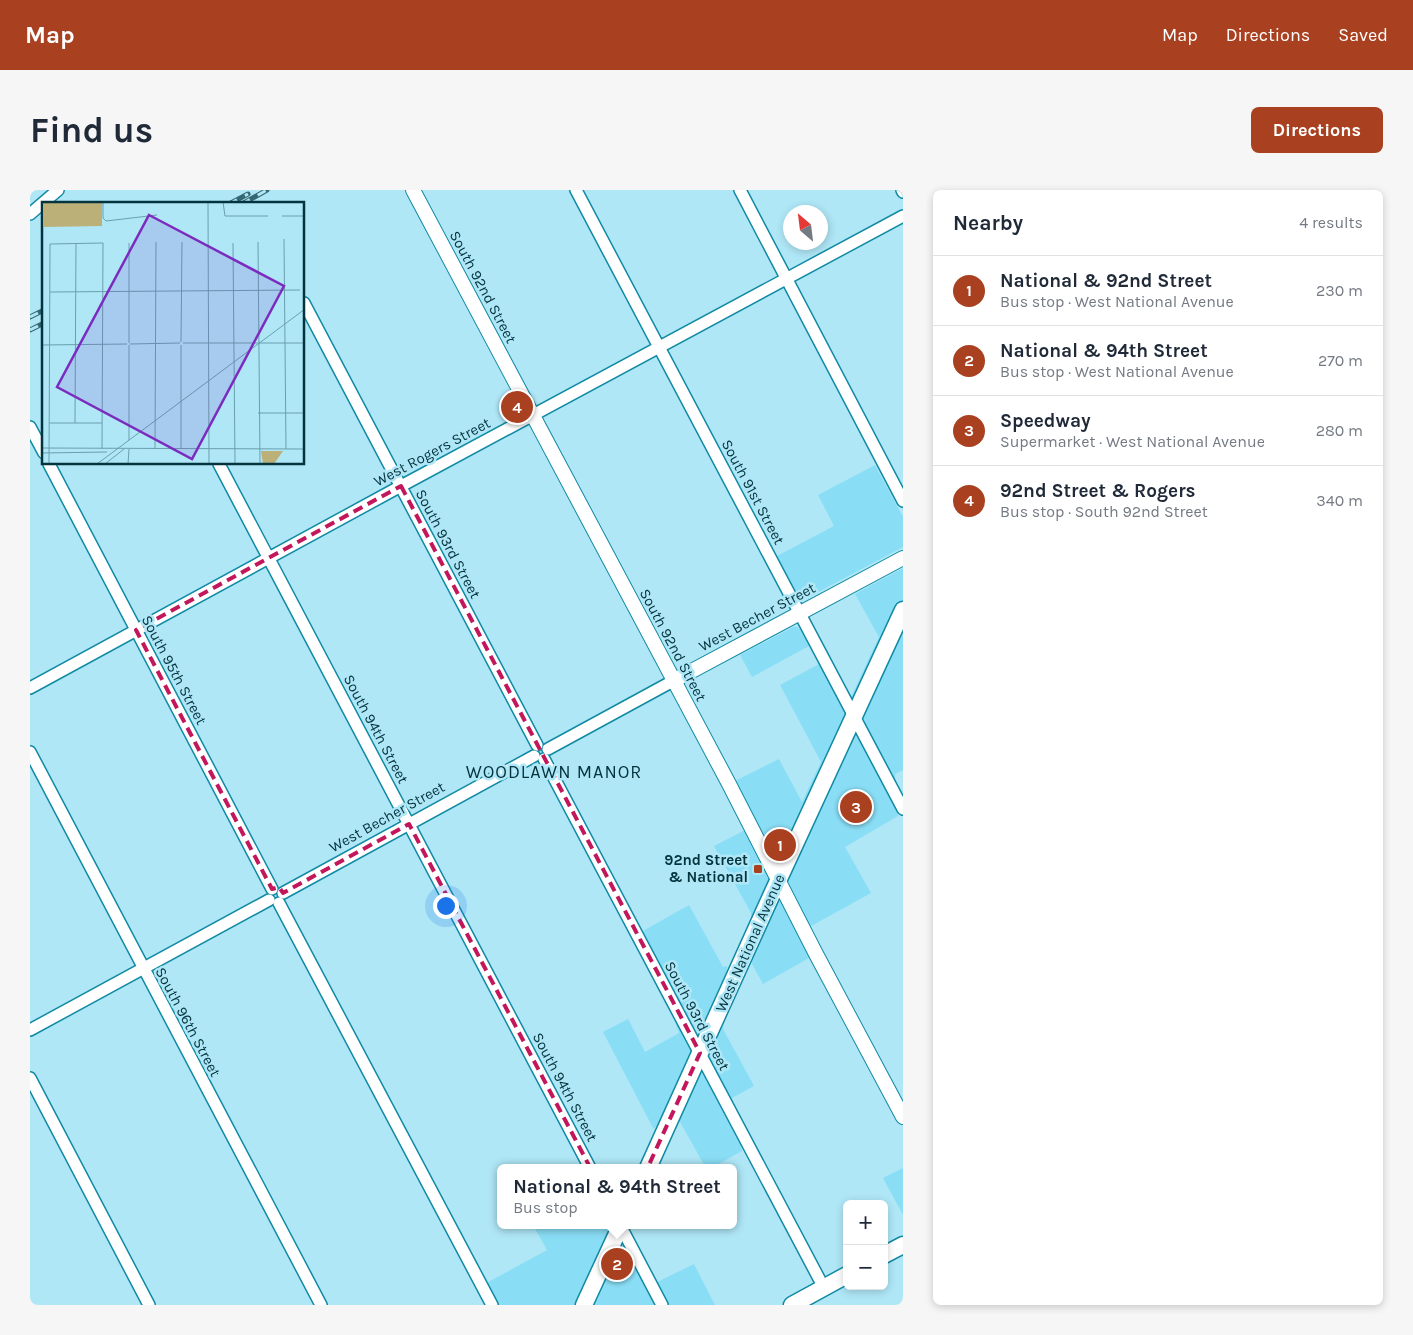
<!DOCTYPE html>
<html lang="en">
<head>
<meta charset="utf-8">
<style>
  :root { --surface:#fff; --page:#f6f6f7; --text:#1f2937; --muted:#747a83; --line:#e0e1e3; --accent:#a94120 }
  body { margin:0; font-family:Karla,sans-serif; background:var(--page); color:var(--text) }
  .controls { position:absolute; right:15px; bottom:15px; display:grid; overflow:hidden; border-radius:8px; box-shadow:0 2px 8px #0003 }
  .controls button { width:45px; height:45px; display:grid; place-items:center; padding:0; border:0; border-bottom:1px solid var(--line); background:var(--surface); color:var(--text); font:25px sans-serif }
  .compass { position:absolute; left:753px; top:15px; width:45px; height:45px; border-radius:50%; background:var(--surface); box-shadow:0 2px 8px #0003; rotate:332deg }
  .you { position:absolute; left:415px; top:715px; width:18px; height:18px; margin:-12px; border:4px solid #fff; border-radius:50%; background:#1a73e8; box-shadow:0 0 0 8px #1a73e833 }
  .badge { display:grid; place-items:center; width:32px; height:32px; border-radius:50%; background:var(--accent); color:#fff; font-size:16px; font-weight:700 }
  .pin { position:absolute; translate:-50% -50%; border:2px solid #fff; box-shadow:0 1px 5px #0006 }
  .popup { position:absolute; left:467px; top:974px; width:240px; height:65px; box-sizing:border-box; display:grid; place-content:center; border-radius:8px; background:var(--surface); filter:drop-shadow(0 1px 4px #0005); font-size:16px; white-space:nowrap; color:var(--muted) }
  .popup b { font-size:19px; color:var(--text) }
  .popup::after { content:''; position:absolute; left:50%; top:100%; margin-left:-10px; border:10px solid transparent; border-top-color:var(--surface) }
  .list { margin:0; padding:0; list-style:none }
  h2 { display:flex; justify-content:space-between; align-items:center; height:65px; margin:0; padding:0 20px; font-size:21px }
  h2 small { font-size:16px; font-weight:400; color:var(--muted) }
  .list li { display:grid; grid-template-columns:32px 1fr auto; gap:15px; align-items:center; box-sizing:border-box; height:70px; padding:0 20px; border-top:1px solid var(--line) }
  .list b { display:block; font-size:19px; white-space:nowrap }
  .list p { margin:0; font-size:16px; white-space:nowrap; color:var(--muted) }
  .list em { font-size:16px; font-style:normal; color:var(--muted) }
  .map { position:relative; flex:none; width:873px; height:1115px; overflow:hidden; border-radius:8px }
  header { display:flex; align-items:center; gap:30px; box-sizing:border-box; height:70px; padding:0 25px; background:var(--accent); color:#fff }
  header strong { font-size:24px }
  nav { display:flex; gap:28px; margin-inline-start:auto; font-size:18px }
  .intro { display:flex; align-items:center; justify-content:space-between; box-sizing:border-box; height:120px; padding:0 30px }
  h1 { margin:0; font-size:35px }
  .button { padding:12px 22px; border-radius:8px; background:var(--accent); color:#fff; font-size:18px; font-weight:700 }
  main { display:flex; gap:30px; padding:0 30px }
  aside { flex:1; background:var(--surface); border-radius:8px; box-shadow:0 2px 8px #0003 }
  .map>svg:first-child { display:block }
</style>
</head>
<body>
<header>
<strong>Map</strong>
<nav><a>Map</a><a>Directions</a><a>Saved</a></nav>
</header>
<div class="intro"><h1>Find us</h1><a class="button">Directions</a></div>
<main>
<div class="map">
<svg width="873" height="1115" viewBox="0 0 873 1115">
  <rect width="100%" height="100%" fill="#afe7f7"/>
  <g fill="#89def6">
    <path d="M 845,275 L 873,327 L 873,357 L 777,408 L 771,408 L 768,406 L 747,366 L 804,336 L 788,305 Z"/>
    <path d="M 873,378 L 873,580 L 865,584 L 868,626 L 815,657 L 841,703 L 774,740 L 786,764 L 733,794 L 722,774 L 721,723 L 684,656 L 721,637 L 699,594 L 749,569 L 772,612 L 791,572 L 750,495 L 789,474 L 814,522 L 849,447 L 825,404 Z"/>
    <path d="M 763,437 L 767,437 L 770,439 L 779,456 L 722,487 L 710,465 Z"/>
    <path d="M 659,715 L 693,777 L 697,776 L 693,839 L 724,896 L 702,908 L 712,961 L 681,978 L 676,978 L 650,932 L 623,938 L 573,842 L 598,829 L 615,862 L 649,843 L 613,741 Z"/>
    <path d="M 873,978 L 873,1025 L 853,988 Z"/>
    <path d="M 503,1035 L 590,1035 L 621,1095 L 664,1074 L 685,1115 L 462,1115 L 451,1096 L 517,1060 Z"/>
  </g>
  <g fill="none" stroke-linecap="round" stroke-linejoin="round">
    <g stroke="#118aa3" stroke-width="14">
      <g id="minor">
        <path d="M 546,0 L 873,619"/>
        <path d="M 710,0 L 873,311"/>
        <path d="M 872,0 L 873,2"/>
        <path d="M 0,24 L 28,0"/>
        <path d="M 274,113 L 507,555"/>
        <path d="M 0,237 L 14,263"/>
        <path d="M 19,274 L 242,699"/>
        <path d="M 189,274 L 560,978"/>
        <path d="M 0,498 L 371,296 L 873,26"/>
        <path d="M 518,559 L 643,491"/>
        <path d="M 0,562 L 291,1115"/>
        <path d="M 514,569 L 794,1098"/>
        <path d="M 253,703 L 504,566"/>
        <path d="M 249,713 L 462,1115"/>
        <path d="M 0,840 L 239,710"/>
        <path d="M 0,888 L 119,1115"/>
        <path d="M 590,1035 L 632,1115"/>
      </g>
    </g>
    <g stroke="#118aa3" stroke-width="16">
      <g id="tertiary">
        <path d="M 383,0 L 699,594 L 786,764 L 873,927"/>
        <path d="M 643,491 L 873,368"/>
      </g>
    </g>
    <g stroke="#118aa3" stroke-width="19">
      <g id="secondary">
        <path d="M 618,978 L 742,704 L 873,420"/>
        <path d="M 854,1065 L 873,1055"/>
        <path d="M 554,1115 L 591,1035"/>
        <path d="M 762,1115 L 817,1085"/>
      </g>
    </g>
    <use href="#minor" stroke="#fff" stroke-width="11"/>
    <use href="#tertiary" stroke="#fff" stroke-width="14"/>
    <use href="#secondary" stroke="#fff" stroke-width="16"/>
    <g stroke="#366874" stroke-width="5">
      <g id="rail">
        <path d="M 199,14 L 218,4"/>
        <path d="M 212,14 L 237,0"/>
        <path d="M 0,127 L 14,120"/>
        <path d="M 0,140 L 14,133"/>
      </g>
    </g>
    <use href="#rail" stroke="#afe7f7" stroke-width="3" stroke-dasharray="9" stroke-linecap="butt"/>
  </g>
  <path fill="none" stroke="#c2185b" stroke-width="4" stroke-dasharray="10 6" stroke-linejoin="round" d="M 371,296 L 670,863 L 591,1036 L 379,634 L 253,703 L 249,697 L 242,699 L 106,440 Z"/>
  <rect fill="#a94120" stroke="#afe7f7" stroke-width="2" x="723" y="674" width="10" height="10" rx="2.5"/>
  <g text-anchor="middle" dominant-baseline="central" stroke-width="5" stroke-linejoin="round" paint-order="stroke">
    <g font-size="15" fill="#03333d" stroke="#afe7f7">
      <text transform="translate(453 97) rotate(62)">South 92nd Street</text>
      <text transform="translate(402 262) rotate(-28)">West Rogers Street</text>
      <text transform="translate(723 302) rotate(62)">South 91st Street</text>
      <text transform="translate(418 354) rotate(62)">South 93rd Street</text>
      <text transform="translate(727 427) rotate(-28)">West Becher Street</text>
      <text transform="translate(643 455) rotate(62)">South 92nd Street</text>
      <text transform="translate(144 480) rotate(62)">South 95th Street</text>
      <text transform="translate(346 539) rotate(62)">South 94th Street</text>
      <text transform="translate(357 627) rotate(-29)">West Becher Street</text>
      <text transform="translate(720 753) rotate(-66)">West National Avenue</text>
      <text transform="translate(667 826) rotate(62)">South 93rd Street</text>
      <text transform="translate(158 832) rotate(62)">South 96th Street</text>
      <text transform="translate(535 897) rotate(62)">South 94th Street</text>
    </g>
    <g font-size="15" font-weight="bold" fill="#03333d" stroke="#afe7f7" text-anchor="end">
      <text x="718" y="670">92nd Street<tspan x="718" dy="17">&amp; National</tspan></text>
    </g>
    <g font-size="18" letter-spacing="1" fill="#03333d" stroke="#afe7f7">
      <text x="524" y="582">WOODLAWN MANOR</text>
    </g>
  </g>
  <g transform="translate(12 12)">
    <rect width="262" height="262" fill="#afe7f7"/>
    <path d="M 2,0 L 60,0 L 60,24 L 2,25 ZM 219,249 L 241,249 L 232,262 L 221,262 Z" fill="#bcb079"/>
    <path fill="none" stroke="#6a9fad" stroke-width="1" d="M 61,0 L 61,16 L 64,19 L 115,13M 166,0 L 167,262M 181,0 L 183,14 L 226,14M 240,14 L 263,14M 242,37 L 244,247M 216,40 L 218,262M 191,41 L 193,262M 8,90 L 258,88M 139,140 L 140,40M 87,141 L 87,41M 141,141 L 263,141M 88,142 L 138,141M 0,143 L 85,142M 216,211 L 263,211M 7,221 L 60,221M 33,221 L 34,42M 87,238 L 87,143M 0,246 L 263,247M 113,247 L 114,40M 139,247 L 139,143M 0,251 L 65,250M 7,262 L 8,42 L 61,41 L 60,247M 55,262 L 263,107M 63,262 L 82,247M 86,262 L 87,247"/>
    <path fill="#7b2cbf" fill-opacity="0.15" stroke="#7b2cbf" stroke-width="2.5" d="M 107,13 L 242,84 L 150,257 L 15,185 Z"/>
    <rect width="262" height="262" fill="none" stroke="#03333d" stroke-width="2.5"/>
  </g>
</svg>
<div class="controls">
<button>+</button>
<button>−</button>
</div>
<svg class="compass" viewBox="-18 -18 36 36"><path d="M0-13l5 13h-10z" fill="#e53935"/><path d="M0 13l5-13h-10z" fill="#747a83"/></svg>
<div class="you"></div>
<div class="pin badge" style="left:750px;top:655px">1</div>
<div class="pin badge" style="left:587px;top:1074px">2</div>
<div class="popup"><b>National &amp; 94th Street</b>Bus stop</div>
<div class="pin badge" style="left:826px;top:617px">3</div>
<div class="pin badge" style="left:487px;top:217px">4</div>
</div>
<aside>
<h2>Nearby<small>4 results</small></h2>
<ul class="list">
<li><span class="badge">1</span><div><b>National &amp; 92nd Street</b><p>Bus stop · West National Avenue</p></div><em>230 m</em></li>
<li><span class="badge">2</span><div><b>National &amp; 94th Street</b><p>Bus stop · West National Avenue</p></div><em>270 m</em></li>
<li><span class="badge">3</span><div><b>Speedway</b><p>Supermarket · West National Avenue</p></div><em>280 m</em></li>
<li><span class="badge">4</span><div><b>92nd Street &amp; Rogers</b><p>Bus stop · South 92nd Street</p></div><em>340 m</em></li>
</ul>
</aside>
</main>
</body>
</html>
